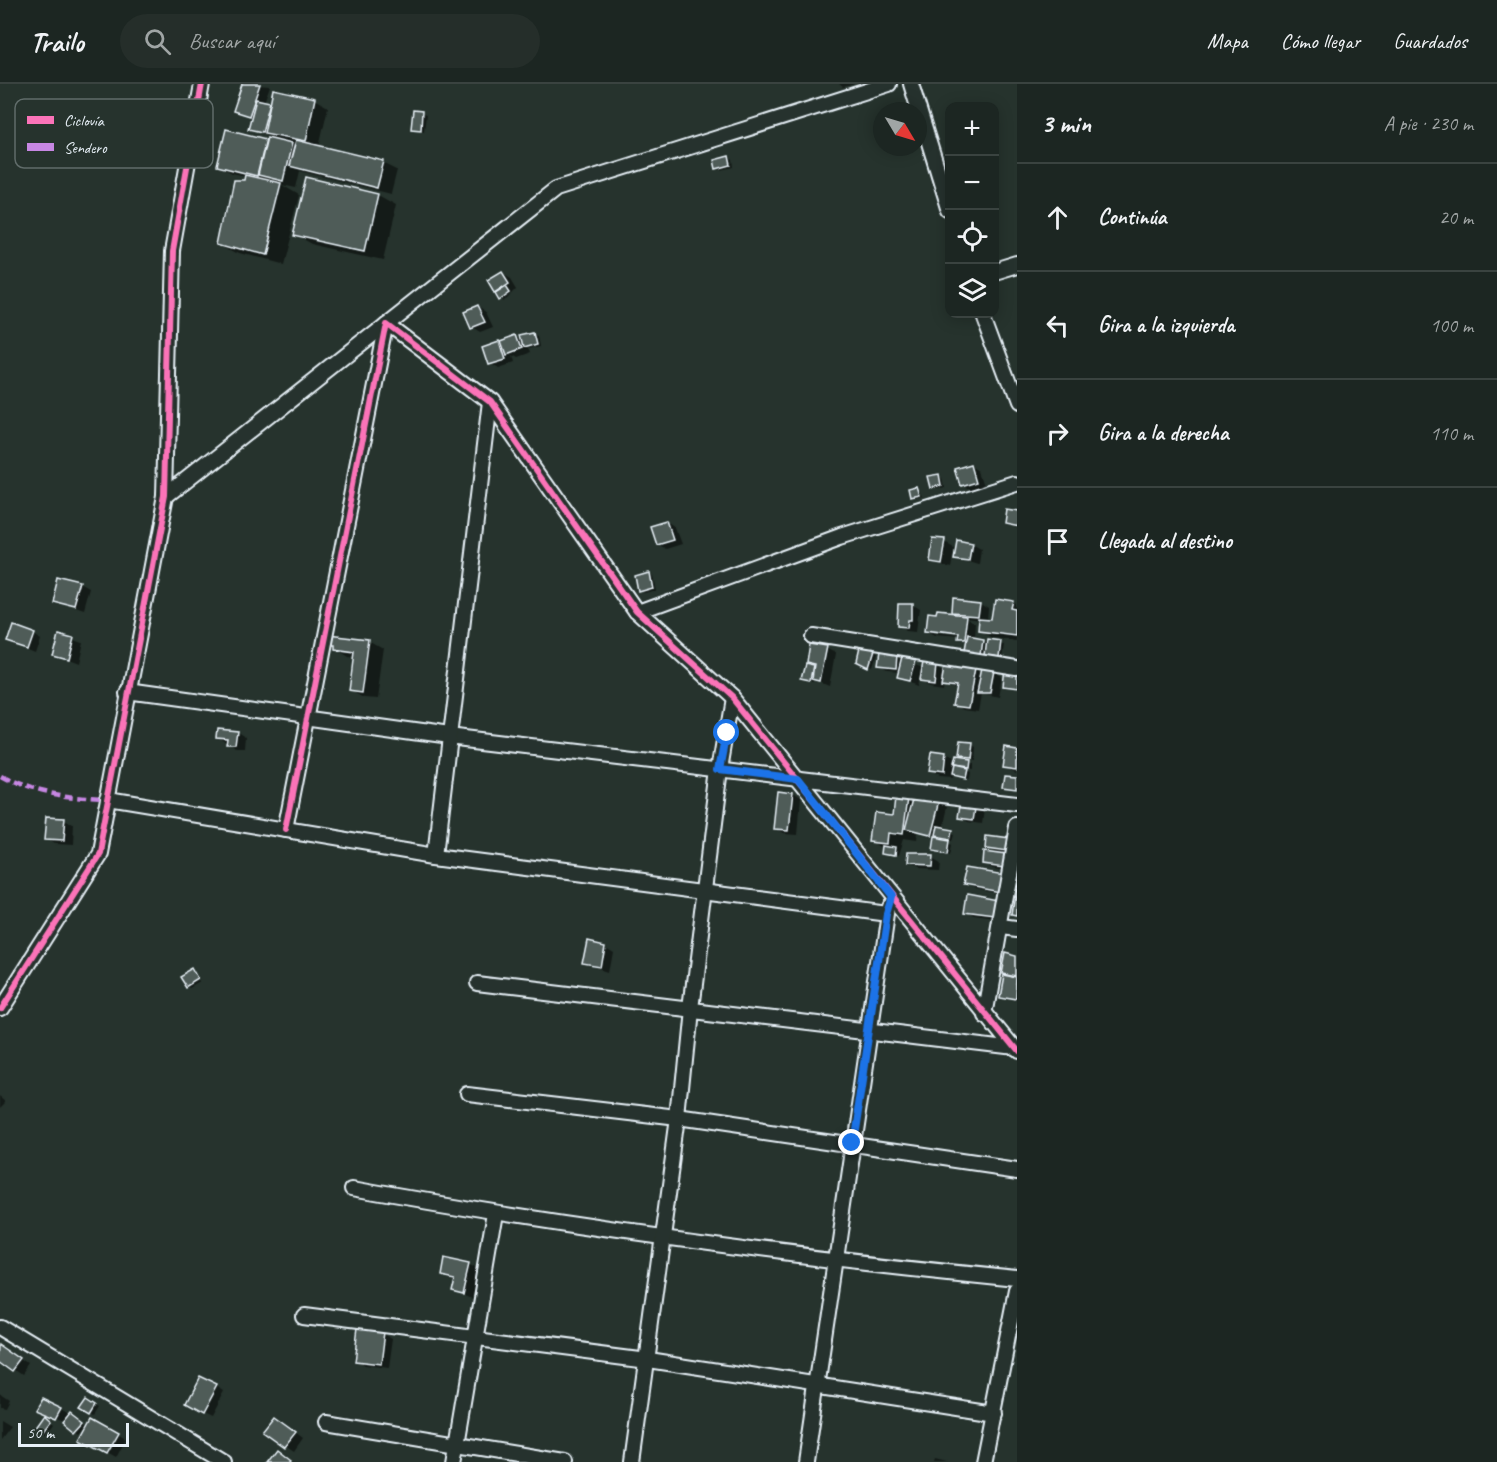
<!DOCTYPE html>
<html lang="es">
<head>
<meta charset="utf-8">
<style>
  :root { --surface:#1c2622; --page:#252e2a; --text:#f1f3f6; --muted:#a0a5a5; --line:#3a4340 }
  body { margin:0; font-family:Caveat,sans-serif; background:var(--page); color:var(--text) }
  .controls { position:absolute; right:18px; top:18px; display:grid; overflow:hidden; border-radius:12px; box-shadow:0 3px 15px #0003 }
  .controls button { width:54px; height:54px; display:grid; place-items:center; padding:0; border:0; border-bottom:2px solid var(--line); background:var(--surface); color:var(--text); font:30px sans-serif }
  .compass { position:absolute; left:873px; top:18px; width:54px; height:54px; border-radius:50%; background:var(--surface); box-shadow:0 3px 15px #0003; rotate:128deg }
  .scale { position:absolute; left:18px; bottom:15px; width:111px; box-sizing:border-box; padding-left:6px; border:3px solid #e8f1f8; border-top:0; font-size:16px; line-height:21px; white-space:nowrap; color:#e8f1f8; -webkit-text-stroke:4px #26332d; paint-order:stroke }
  .stop { position:absolute; width:18px; height:18px; margin:-14px; border:4px solid #1a73e8; border-radius:50%; background:#fff }
  .stop.end { background:#1a73e8; border-color:#fff; box-shadow:0 2px 6px #0008 }
  .list { margin:0; padding:0; list-style:none }
  h2 { display:flex; justify-content:space-between; align-items:center; height:78px; margin:0; padding:0 24px; font-size:26px }
  h2 small { font-size:20px; font-weight:400; color:var(--muted) }
  .list li { display:grid; grid-template-columns:39px 1fr auto; gap:18px; align-items:center; box-sizing:border-box; height:108px; padding:0 24px; border-top:2px solid var(--line) }
  .list b { display:block; font-size:22px; white-space:nowrap }
  .list em { font-size:20px; font-style:normal; color:var(--muted) }
  .icon { flex:none; width:33px; height:33px; fill:none; stroke:currentColor; stroke-width:2; stroke-linecap:round; stroke-linejoin:round }
  .map { position:relative; flex:none; width:1017px; height:1378px; overflow:hidden }
  header { display:flex; align-items:center; gap:36px; box-sizing:border-box; height:84px; padding:0 30px; background:var(--surface); border-bottom:2px solid var(--line) }
  header strong { font-size:28px }
  nav { display:flex; gap:33px; margin-inline-start:auto; font-size:21px }
  .search { width:420px; height:54px; background:var(--page); display:flex; align-items:center; gap:15px; box-sizing:border-box; padding:0 21px; border-radius:33px; color:var(--muted); font-size:22px }
  main { display:flex }
  aside { flex:1; background:var(--surface) }
  .map>svg:first-child { display:block }
</style>
</head>
<body>
<header>
<strong>Trailo</strong>
<div class="search"><svg class="icon" aria-label="search" viewBox="0 0 24 24"><circle cx="10" cy="10" r="6"/><path d="M15 15l6 6"/></svg>Buscar aquí</div>
<nav><a>Mapa</a><a>Cómo llegar</a><a>Guardados</a></nav>
</header>
<main>
<div class="map">
<svg width="1017" height="1378" viewBox="0 0 1017 1378">
  <rect width="100%" height="100%" fill="#26332d"/>
  <filter id="ink" filterUnits="userSpaceOnUse"><feTurbulence type="fractalNoise" baseFrequency=".0167" numOctaves="2"/><feDisplacementMap in="SourceGraphic" scale="12" xChannelSelector="R" yChannelSelector="G"/><feConvolveMatrix kernelMatrix="1 2 1 2 8 2 1 2 1" color-interpolation-filters="sRGB"/></filter>
  <g filter="url(#ink)">
    <g fill="#0007" fill-rule="evenodd">
      <path d="M 243,0 L 270,2 L 264,18 L 271,21 L 314,15 L 328,23 L 319,63 L 383,79 L 397,86 L 391,110 L 300,87 L 296,104 L 282,101 L 299,111 L 281,180 L 240,169 L 222,159 L 246,92 L 232,89 L 218,81 L 227,47 L 282,58 L 250,44 L 252,34 L 235,26 Z"/>
      <path d="M 839,0 L 855,0 L 843,3 Z"/>
      <path d="M 415,28 L 426,31 L 424,47 L 413,45 Z"/>
      <path d="M 729,73 L 733,76 L 734,83 L 721,86 L 717,84 Z"/>
      <path d="M 307,95 L 378,111 L 396,121 L 383,176 L 312,160 L 294,150 Z"/>
      <path d="M 503,188 L 512,193 L 518,203 L 505,216 L 496,207 Z"/>
      <path d="M 477,223 L 486,228 L 493,243 L 480,248 L 472,243 L 465,229 Z"/>
      <path d="M 535,249 L 539,251 L 541,262 L 528,265 L 530,270 L 516,275 L 511,272 L 513,279 L 498,284 L 490,279 L 499,258 L 504,261 L 517,253 L 524,257 Z"/>
      <path d="M 974,379 L 982,384 L 987,399 L 972,404 L 963,399 Z"/>
      <path d="M 941,392 L 945,395 L 947,404 L 938,406 L 934,404 Z"/>
      <path d="M 919,405 L 925,414 L 917,416 L 913,414 Z"/>
      <path d="M 1017,429 L 1017,444 L 1003,439 Z"/>
      <path d="M 667,439 L 675,444 L 681,460 L 665,465 L 657,460 Z"/>
      <path d="M 944,458 L 953,463 L 950,482 L 931,476 Z"/>
      <path d="M 970,460 L 979,465 L 977,479 L 954,472 Z"/>
      <path d="M 649,488 L 652,490 L 655,505 L 643,508 L 640,506 Z"/>
      <path d="M 82,503 L 91,508 L 85,530 L 53,519 Z"/>
      <path d="M 981,517 L 989,522 L 988,535 L 994,536 L 1013,519 L 1017,521 L 1017,557 L 992,554 L 979,546 L 981,535 L 966,533 L 975,539 L 974,556 L 1004,561 L 1002,575 L 975,574 L 966,569 L 967,563 L 959,556 L 937,554 L 929,549 L 962,533 L 954,528 ZM 936,549 L 965,552 L 965,555 L 936,552 Z"/>
      <path d="M 913,521 L 921,526 L 918,548 L 908,547 L 900,542 Z"/>
      <path d="M 32,547 L 40,552 L 35,567 L 6,555 Z"/>
      <path d="M 59,548 L 81,556 L 76,578 L 53,569 Z"/>
      <path d="M 369,558 L 383,566 L 376,615 L 364,614 L 351,606 L 355,573 L 347,572 L 328,560 Z"/>
      <path d="M 827,566 L 836,571 L 830,603 L 815,597 L 815,600 L 803,597 L 806,584 L 816,585 L 807,580 Z"/>
      <path d="M 872,571 L 876,573 L 872,586 L 858,580 Z"/>
      <path d="M 897,574 L 924,584 L 937,581 L 947,586 L 975,587 L 983,591 L 984,588 L 994,589 L 1002,594 L 998,613 L 981,609 L 978,625 L 964,623 L 956,618 L 959,602 L 945,596 L 944,601 L 931,599 L 921,593 L 919,601 L 898,593 L 899,589 L 887,588 L 879,583 Z"/>
      <path d="M 238,649 L 246,654 L 245,667 L 237,667 L 217,654 Z"/>
      <path d="M 970,661 L 973,663 L 972,677 L 958,674 Z"/>
      <path d="M 1017,665 L 1017,686 L 1004,680 Z"/>
      <path d="M 943,674 L 954,680 L 970,681 L 970,687 L 959,685 L 968,690 L 967,697 L 951,692 L 950,696 L 938,695 L 929,690 Z"/>
      <path d="M 793,711 L 801,716 L 798,750 L 784,749 L 775,744 Z"/>
      <path d="M 908,715 L 915,719 L 938,718 L 947,723 L 942,744 L 956,748 L 954,755 L 944,753 L 953,759 L 951,769 L 937,766 L 933,764 L 935,755 L 918,751 L 917,758 L 904,756 L 899,772 L 887,769 L 888,764 L 874,756 ZM 918,747 L 938,752 L 937,755 L 918,751 Z"/>
      <path d="M 963,717 L 985,724 L 983,739 L 969,737 L 961,732 Z"/>
      <path d="M 64,737 L 72,742 L 71,761 L 54,760 L 46,755 Z"/>
      <path d="M 989,754 L 1015,771 L 1002,769 L 1014,776 L 1012,786 L 993,783 L 984,778 L 999,770 L 987,764 Z"/>
      <path d="M 930,772 L 939,777 L 938,786 L 915,785 L 907,781 Z"/>
      <path d="M 1003,791 L 1009,811 L 973,805 L 965,800 Z"/>
      <path d="M 998,818 L 1004,838 L 974,834 L 965,829 Z"/>
      <path d="M 606,859 L 614,864 L 610,886 L 586,878 Z"/>
      <path d="M 1017,873 L 1017,917 L 1000,911 L 1004,889 Z"/>
      <path d="M 194,887 L 203,899 L 192,905 L 189,903 Z"/>
      <path d="M 0,1012 L 6,1017 L 0,1023 Z"/>
      <path d="M 470,1180 L 479,1185 L 472,1213 L 454,1205 L 456,1195 L 441,1189 Z"/>
      <path d="M 383,1250 L 391,1255 L 387,1284 L 363,1281 L 355,1276 Z"/>
      <path d="M 2,1262 L 31,1282 L 24,1292 L 0,1275 Z"/>
      <path d="M 216,1304 L 224,1309 L 211,1334 L 194,1326 Z"/>
      <path d="M 0,1311 L 9,1317 L 5,1325 L 0,1324 Z"/>
      <path d="M 41,1315 L 76,1331 L 88,1340 L 81,1348 L 66,1336 L 45,1329 Z"/>
      <path d="M 89,1315 L 100,1322 L 95,1330 L 83,1322 Z"/>
      <path d="M 44,1332 L 54,1339 L 46,1350 L 36,1343 Z"/>
      <path d="M 92,1335 L 126,1354 L 116,1373 L 82,1354 Z"/>
      <path d="M 0,1337 L 10,1343 L 0,1356 Z"/>
      <path d="M 283,1339 L 303,1354 L 294,1367 L 264,1347 Z"/>
      <path d="M 935,1375 L 947,1378 L 934,1378 Z"/>
    </g>
    <g fill="#505c59" stroke="#e8f1f8" stroke-width="1.5">
      <path d="M 242,0 L 260,0 L 249,32 L 233,27 Z"/>
      <path d="M 273,5 L 315,14 L 306,57 L 264,49 Z"/>
      <path d="M 256,15 L 270,18 L 262,48 L 248,45 Z"/>
      <path d="M 413,26 L 422,27 L 421,46 L 411,45 Z"/>
      <path d="M 226,45 L 266,55 L 257,92 L 217,82 Z"/>
      <path d="M 267,53 L 292,59 L 283,97 L 258,91 Z"/>
      <path d="M 296,56 L 384,77 L 377,104 L 289,82 Z"/>
      <path d="M 729,72 L 731,81 L 716,85 L 714,76 Z"/>
      <path d="M 245,91 L 281,99 L 263,171 L 221,159 L 234,96 L 244,96 Z"/>
      <path d="M 306,93 L 378,110 L 365,167 L 292,151 Z"/>
      <path d="M 503,187 L 510,198 L 495,208 L 488,196 Z"/>
      <path d="M 507,201 L 511,207 L 500,215 L 496,208 Z"/>
      <path d="M 477,222 L 485,238 L 470,244 L 463,228 Z"/>
      <path d="M 535,248 L 538,260 L 524,264 L 521,251 Z"/>
      <path d="M 517,251 L 522,265 L 506,271 L 501,257 Z"/>
      <path d="M 499,256 L 505,275 L 488,280 L 482,262 Z"/>
      <path d="M 974,378 L 979,395 L 962,400 L 957,383 Z"/>
      <path d="M 942,391 L 944,402 L 933,405 L 930,393 Z"/>
      <path d="M 919,404 L 922,413 L 912,415 L 910,406 Z"/>
      <path d="M 1004,425 L 1017,427 L 1017,442 L 1002,439 Z"/>
      <path d="M 667,438 L 673,456 L 656,461 L 650,443 Z"/>
      <path d="M 932,455 L 945,456 L 941,478 L 929,476 Z"/>
      <path d="M 956,456 L 971,459 L 968,475 L 953,473 Z"/>
      <path d="M 649,487 L 652,503 L 638,507 L 635,491 Z"/>
      <path d="M 58,496 L 83,502 L 76,526 L 52,520 Z"/>
      <path d="M 953,513 L 981,516 L 979,531 L 952,529 Z"/>
      <path d="M 995,515 L 1014,518 L 1012,526 L 1017,527 L 1017,552 L 978,547 L 979,533 L 992,534 Z"/>
      <path d="M 899,519 L 913,519 L 913,536 L 910,536 L 909,544 L 898,543 Z"/>
      <path d="M 938,529 L 967,532 L 964,559 L 957,559 L 958,553 L 927,549 L 929,532 L 937,533 Z"/>
      <path d="M 11,538 L 33,546 L 27,563 L 5,556 Z"/>
      <path d="M 58,546 L 73,550 L 67,574 L 52,570 Z"/>
      <path d="M 327,551 L 370,556 L 363,609 L 349,607 L 354,568 L 333,565 L 333,561 L 326,561 Z"/>
      <path d="M 967,553 L 983,556 L 981,572 L 964,569 Z"/>
      <path d="M 987,555 L 1001,557 L 999,574 L 985,572 Z"/>
      <path d="M 809,561 L 828,564 L 821,599 L 813,597 L 815,583 L 806,581 Z"/>
      <path d="M 859,567 L 873,570 L 868,586 L 856,580 Z"/>
      <path d="M 879,570 L 897,572 L 896,586 L 877,584 Z"/>
      <path d="M 902,574 L 916,578 L 910,597 L 897,594 Z"/>
      <path d="M 924,577 L 938,579 L 936,597 L 921,595 Z"/>
      <path d="M 946,580 L 976,586 L 969,621 L 954,619 L 958,599 L 943,597 Z"/>
      <path d="M 805,582 L 814,584 L 811,599 L 801,597 Z"/>
      <path d="M 1005,585 L 1017,587 L 1017,605 L 1003,603 Z"/>
      <path d="M 982,586 L 994,588 L 990,609 L 977,609 Z"/>
      <path d="M 217,646 L 238,648 L 236,663 L 227,663 L 228,656 L 216,655 Z"/>
      <path d="M 958,658 L 970,659 L 968,676 L 956,675 Z"/>
      <path d="M 1006,662 L 1017,664 L 1017,683 L 1003,681 Z"/>
      <path d="M 930,671 L 944,673 L 942,692 L 927,690 Z"/>
      <path d="M 953,676 L 967,678 L 966,686 L 951,684 Z"/>
      <path d="M 952,684 L 965,687 L 963,696 L 950,693 Z"/>
      <path d="M 1005,690 L 1017,691 L 1017,705 L 1003,703 Z"/>
      <path d="M 778,708 L 793,710 L 789,746 L 774,745 Z"/>
      <path d="M 915,711 L 939,717 L 930,752 L 906,746 Z"/>
      <path d="M 896,712 L 909,713 L 904,751 L 891,749 L 890,759 L 872,757 L 876,728 L 894,730 Z"/>
      <path d="M 962,715 L 977,717 L 974,735 L 959,733 Z"/>
      <path d="M 46,734 L 64,735 L 62,757 L 44,756 Z"/>
      <path d="M 936,741 L 953,744 L 951,754 L 934,751 Z"/>
      <path d="M 933,752 L 950,755 L 948,768 L 931,765 Z"/>
      <path d="M 987,752 L 1009,755 L 1007,767 L 986,764 Z"/>
      <path d="M 886,761 L 897,763 L 896,771 L 885,769 Z"/>
      <path d="M 984,767 L 1006,770 L 1004,782 L 983,779 Z"/>
      <path d="M 906,770 L 931,770 L 930,782 L 905,781 Z"/>
      <path d="M 967,783 L 1004,789 L 1000,808 L 963,801 Z"/>
      <path d="M 1017,797 L 1017,832 L 1012,831 Z"/>
      <path d="M 967,811 L 999,817 L 995,834 L 964,830 Z"/>
      <path d="M 589,854 L 606,858 L 602,882 L 584,879 Z"/>
      <path d="M 1005,869 L 1017,872 L 1017,892 L 1001,889 Z"/>
      <path d="M 195,885 L 201,896 L 188,904 L 181,893 Z"/>
      <path d="M 1002,890 L 1017,893 L 1016,915 L 998,912 Z"/>
      <path d="M 443,1173 L 471,1179 L 464,1209 L 452,1206 L 455,1193 L 440,1190 Z"/>
      <path d="M 357,1245 L 383,1248 L 379,1280 L 353,1277 Z"/>
      <path d="M 1,1260 L 24,1276 L 15,1288 L 0,1277 Z"/>
      <path d="M 198,1294 L 217,1303 L 202,1331 L 184,1321 Z"/>
      <path d="M 41,1313 L 62,1323 L 56,1334 L 34,1325 Z"/>
      <path d="M 88,1313 L 97,1319 L 91,1329 L 81,1323 Z"/>
      <path d="M 72,1327 L 85,1337 L 76,1347 L 64,1337 Z"/>
      <path d="M 44,1330 L 51,1336 L 41,1349 L 34,1344 Z"/>
      <path d="M 274,1332 L 296,1348 L 284,1363 L 262,1347 Z"/>
      <path d="M 92,1333 L 119,1348 L 107,1369 L 80,1355 Z"/>
      <path d="M 277,1365 L 291,1376 L 289,1378 L 267,1378 Z"/>
    </g>
    <g fill="none" stroke-linecap="round" stroke-linejoin="round">
      <g stroke="#e8f1f8" stroke-width="18">
        <g id="minor">
          <path d="M 911,0 L 950,127"/>
          <path d="M 994,188 L 1017,181"/>
          <path d="M 983,230 L 1017,322"/>
          <path d="M 166,413 L 556,105 L 889,0"/>
          <path d="M 637,528 L 842,453 L 1017,398"/>
          <path d="M 811,552 L 1017,585"/>
          <path d="M 127,608 L 449,653 L 1017,721"/>
          <path d="M 108,716 L 436,771 L 886,830"/>
          <path d="M 286,746 L 386,239 L 490,318 L 637,528 L 732,614 L 1017,967"/>
          <path d="M 436,771 L 490,318"/>
          <path d="M 1001,843 L 1017,845"/>
          <path d="M 477,899 L 1014,964"/>
          <path d="M 0,924 L 98,770 L 166,413 L 172,167 L 202,0"/>
          <path d="M 984,929 L 1017,744"/>
          <path d="M 467,1010 L 679,1035 L 1017,1085"/>
          <path d="M 354,1104 C 574,1144 795,1173 1017,1195"/>
          <path d="M 304,1231 L 648,1275 L 994,1329"/>
          <path d="M 0,1243 L 224,1378"/>
          <path d="M 326,1338 L 565,1378"/>
          <path d="M 454,1378 L 496,1130"/>
          <path d="M 632,1378 L 679,1035 L 690,924 L 720,685 L 732,614"/>
          <path d="M 806,1378 L 888,823"/>
          <path d="M 983,1378 L 1017,1207"/>
        </g>
      </g>
      <use href="#minor" stroke="#26332d" stroke-width="14"/>
      <path stroke="#c787e3" stroke-width="4.5" stroke-dasharray="9 4.5" stroke-linecap="butt" d="M 0,692 C 33,711 70,715 108,716"/>
      <g stroke="#26332d" stroke-width="10">
        <g id="cycleway">
          <path d="M 286,746 L 386,239 L 490,318 L 637,528 L 732,614 L 1017,967"/>
          <path d="M 0,924 L 98,770 L 166,413 L 172,167 L 202,0"/>
        </g>
      </g>
      <use href="#cycleway" stroke="#fb73b8" stroke-width="6"/>
    </g>
  </g>
  <g fill="none" stroke-linecap="round" stroke-linejoin="round" filter="url(#ink)">
    <path stroke="#1a73e8" stroke-width="8" d="M 727,649 L 720,685 L 798,695 L 891,813 L 886,830 L 852,1059"/>
  </g>
  <rect x="15" y="15" width="198" height="69" rx="9" fill="#26332d" stroke="#606c6a" stroke-width="1.5"/>
  <rect x="27" y="32" width="27" height="8" fill="#fb73b8"/>
  <rect x="27" y="59" width="27" height="8" fill="#c787e3"/>
  <g font-size="16" fill="#e8f1f8">
    <text x="64" y="42">Ciclovía</text>
    <text x="64" y="69">Sendero</text>
  </g>
</svg>
<div class="controls">
<button>+</button>
<button>−</button>
<button><svg class="icon" aria-label="locate" viewBox="0 0 24 24"><circle cx="12" cy="12" r="6"/><path d="M12 2v4M12 18v4M2 12h4M18 12h4"/></svg></button>
<button><svg class="icon" aria-label="layers" viewBox="0 0 24 24"><path d="M12 4l9 5-9 5-9-5zM3 14l9 5 9-5"/></svg></button>
</div>
<svg class="compass" viewBox="-18 -18 36 36"><path d="M0-13l5 13h-10z" fill="#e53935"/><path d="M0 13l5-13h-10z" fill="#a0a5a5"/></svg>
<div class="scale">50 m</div>
<div class="stop" style="left:727px;top:649px"></div>
<div class="stop end" style="left:852px;top:1059px"></div>
</div>
<aside>
<h2>3 min<small>A pie · 230 m</small></h2>
<ul class="list">
<li><svg class="icon" aria-label="ahead" viewBox="0 0 24 24"><path d="M12 20V5M6 11l6-6 6 6"/></svg><div><b>Continúa</b></div><em>20 m</em></li>
<li><svg class="icon" aria-label="left" viewBox="0 0 24 24"><path d="M17 20v-9H6M10 6l-5 5 5 5"/></svg><div><b>Gira a la izquierda</b></div><em>100 m</em></li>
<li><svg class="icon" aria-label="right" viewBox="0 0 24 24"><path d="M7 20v-9h11M14 6l5 5-5 5"/></svg><div><b>Gira a la derecha</b></div><em>110 m</em></li>
<li><svg class="icon" aria-label="arrive" viewBox="0 0 24 24"><path d="M6 21V4h12l-3 4 3 4H6"/></svg><div><b>Llegada al destino</b></div></li>
</ul>
</aside>
</main>
</body>
</html>
